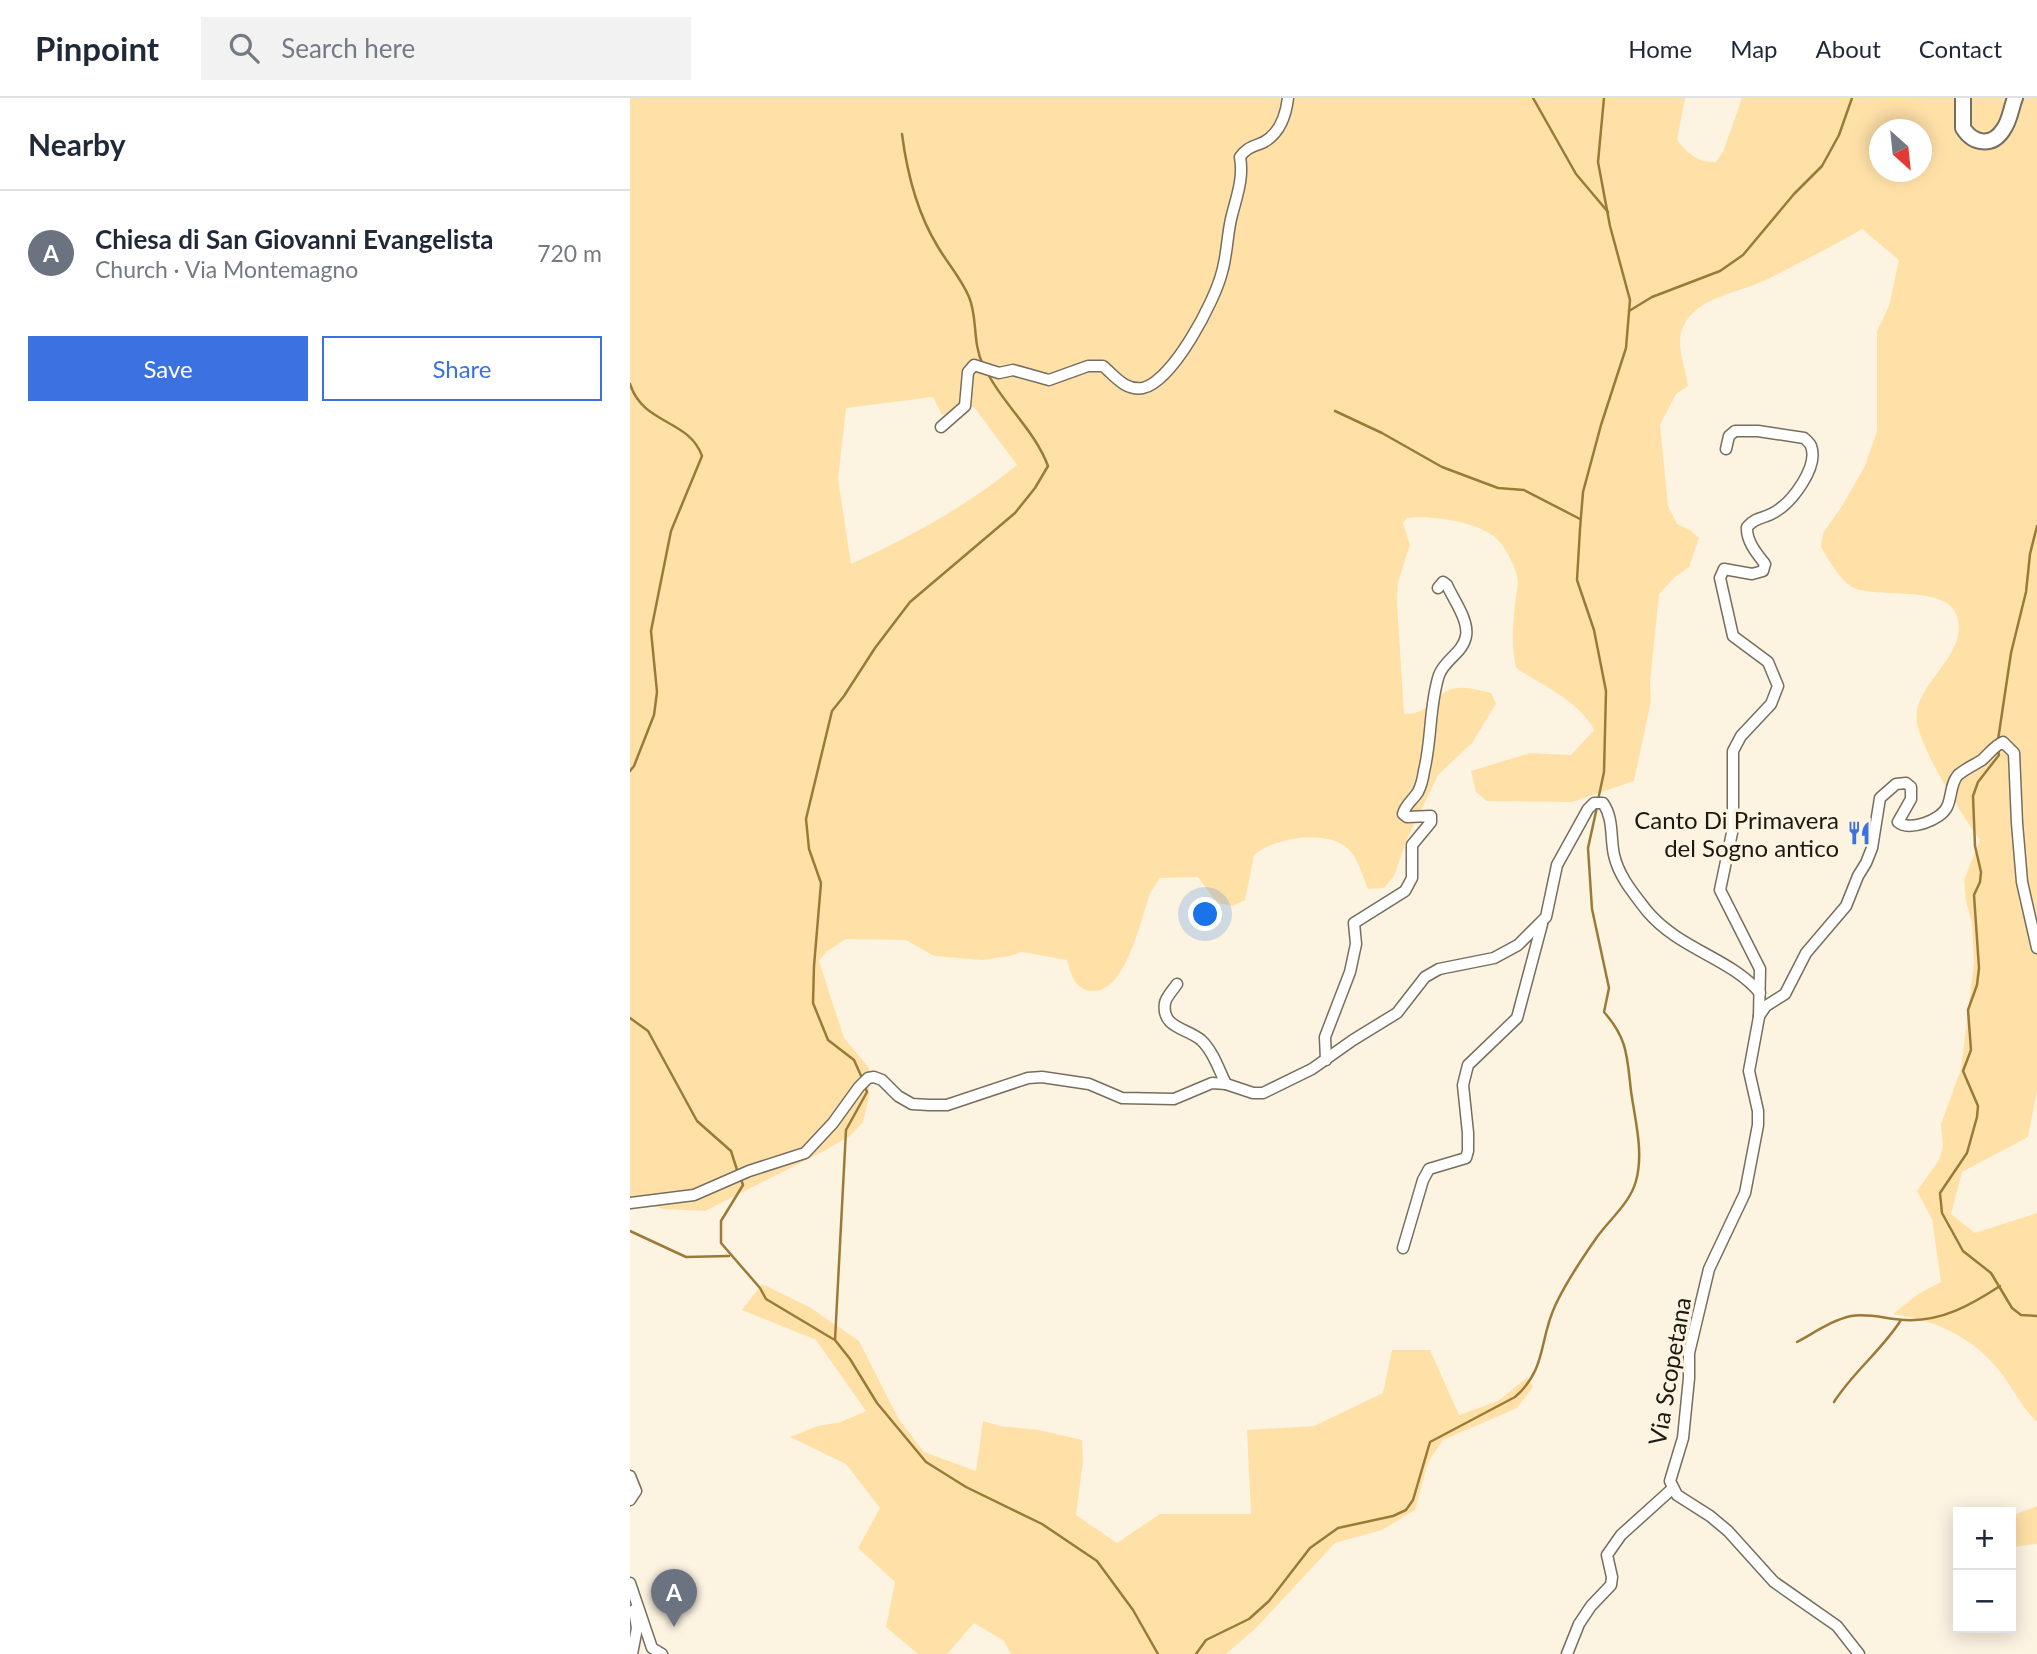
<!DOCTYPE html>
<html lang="en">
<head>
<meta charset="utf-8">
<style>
  :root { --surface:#fff; --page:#f2f2f3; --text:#1f2937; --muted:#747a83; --line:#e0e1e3; --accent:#3c71e1 }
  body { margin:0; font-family:Lato,sans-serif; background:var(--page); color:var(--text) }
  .controls { position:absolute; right:21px; bottom:21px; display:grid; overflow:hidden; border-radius:0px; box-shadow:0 4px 18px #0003 }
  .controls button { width:63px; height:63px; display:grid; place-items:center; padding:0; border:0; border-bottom:2px solid var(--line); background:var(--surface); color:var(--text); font:35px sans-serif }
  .compass { position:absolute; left:1239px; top:21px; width:63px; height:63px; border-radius:50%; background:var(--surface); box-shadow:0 4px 18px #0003; rotate:153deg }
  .you { position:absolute; left:576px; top:817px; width:24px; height:24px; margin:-18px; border:5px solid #fff; border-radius:50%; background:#1a73e8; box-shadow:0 0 0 10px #1a73e833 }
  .badge { display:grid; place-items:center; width:46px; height:46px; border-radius:50%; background:var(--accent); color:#fff; font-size:23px; font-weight:700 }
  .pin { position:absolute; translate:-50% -58px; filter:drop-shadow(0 2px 4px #0008) }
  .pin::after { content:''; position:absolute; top:37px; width:24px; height:21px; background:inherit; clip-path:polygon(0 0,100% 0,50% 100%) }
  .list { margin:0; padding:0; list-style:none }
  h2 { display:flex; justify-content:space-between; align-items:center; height:91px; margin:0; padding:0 28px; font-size:30px }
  h2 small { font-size:23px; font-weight:400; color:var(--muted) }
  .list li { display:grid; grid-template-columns:46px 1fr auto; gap:21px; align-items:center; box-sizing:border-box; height:126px; padding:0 28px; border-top:2px solid var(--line) }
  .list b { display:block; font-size:26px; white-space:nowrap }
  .list p { margin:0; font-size:23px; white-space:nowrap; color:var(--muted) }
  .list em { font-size:23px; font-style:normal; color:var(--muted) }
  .actions { display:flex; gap:14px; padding:21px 28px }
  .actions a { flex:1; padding:16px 0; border:2px solid var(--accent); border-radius:0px; text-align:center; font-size:24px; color:var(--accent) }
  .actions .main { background:var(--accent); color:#fff }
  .icon { flex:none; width:38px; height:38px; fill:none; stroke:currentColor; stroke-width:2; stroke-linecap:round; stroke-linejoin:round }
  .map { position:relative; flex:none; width:1407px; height:1556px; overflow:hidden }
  header { display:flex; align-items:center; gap:42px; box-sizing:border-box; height:98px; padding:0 35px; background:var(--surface); border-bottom:2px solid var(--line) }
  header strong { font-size:33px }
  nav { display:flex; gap:38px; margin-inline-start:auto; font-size:24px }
  .search { width:490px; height:63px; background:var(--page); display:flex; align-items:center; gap:18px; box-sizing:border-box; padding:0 24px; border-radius:0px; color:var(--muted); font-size:26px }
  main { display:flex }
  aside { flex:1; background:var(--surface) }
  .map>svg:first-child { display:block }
</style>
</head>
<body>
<header>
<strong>Pinpoint</strong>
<div class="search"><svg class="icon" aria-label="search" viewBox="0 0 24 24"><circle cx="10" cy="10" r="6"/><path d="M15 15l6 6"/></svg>Search here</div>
<nav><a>Home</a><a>Map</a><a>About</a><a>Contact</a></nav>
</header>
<main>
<aside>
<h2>Nearby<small></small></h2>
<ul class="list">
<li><span class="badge" style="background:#6b7280">A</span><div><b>Chiesa di San Giovanni Evangelista</b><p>Church · Via Montemagno</p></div><em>720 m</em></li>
</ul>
<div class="actions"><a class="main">Save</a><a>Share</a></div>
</aside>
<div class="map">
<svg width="1407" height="1556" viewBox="0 0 1407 1556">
  <rect width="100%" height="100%" fill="#fdf3e1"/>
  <g fill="#ffe1a8" fill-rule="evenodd">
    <path d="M 0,0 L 1055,0 L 1047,42 C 1058,56 1068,65 1086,64 L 1093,54 L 1112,0 L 1407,0 L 1407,993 L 1398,1039 L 1332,1074 L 1321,1116 L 1345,1135 L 1407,1115 L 1407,1324 C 1391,1309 1382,1288 1368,1271 C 1341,1238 1304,1222 1263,1216 L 1288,1196 L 1311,1184 L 1302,1121 L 1287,1093 L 1309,1062 L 1313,1048 L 1311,1026 L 1331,971 L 1344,865 L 1342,825 L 1336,803 L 1334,782 L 1350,742 C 1331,716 1293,655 1287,625 C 1279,587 1345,555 1325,514 C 1313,488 1248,500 1224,490 C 1211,484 1198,461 1191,449 L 1193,435 L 1212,408 L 1235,368 L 1247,333 L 1247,233 L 1259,208 L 1269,162 L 1232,131 C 1201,149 1168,166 1136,182 C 1109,195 1066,199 1053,229 C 1045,246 1056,271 1058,288 L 1046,296 L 1030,327 L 1038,408 L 1047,426 L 1060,432 L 1069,440 L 1059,469 L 1045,479 L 1029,496 L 1020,585 L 1021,603 L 1004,683 L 942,704 L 857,703 L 846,694 L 841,673 L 900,655 L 941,657 L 964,632 C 949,603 913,588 886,570 C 881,548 883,528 885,505 C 886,497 889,486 887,478 C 884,465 873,444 862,437 C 842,423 800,417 777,420 L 773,425 L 780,447 L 768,484 L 767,505 L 774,616 C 798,616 799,603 817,593 C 830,586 848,592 861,595 L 866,606 L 842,645 L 808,677 L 778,739 L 764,778 L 754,790 L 738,791 C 733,779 729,765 722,755 C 703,729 645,739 624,757 L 615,802 L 603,808 L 587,805 L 568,779 L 530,780 C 526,786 521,792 519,799 C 510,823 496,895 462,893 C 445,892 441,877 437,862 L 392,854 L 380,858 L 352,862 L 304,858 L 276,842 L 216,841 L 196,854 L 189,863 L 214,940 L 239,970 L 239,999 L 233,1024 L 220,1038 L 192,1054 L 75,1113 L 34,1111 L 0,1101 ZM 1250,32 L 1292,32 L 1292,74 L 1250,74 ZM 303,299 L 312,317 L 344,309 L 387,367 C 337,408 280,439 221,466 L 208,381 L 216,310 Z"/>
    <path d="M 132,1186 L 181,1210 L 229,1243 L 268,1320 L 294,1354 L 346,1373 L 353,1323 L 370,1328 L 409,1332 L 452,1342 L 453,1363 L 446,1417 L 487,1445 L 530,1416 L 621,1416 L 617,1332 L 684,1328 L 753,1295 L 762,1252 L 800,1252 L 829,1317 L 868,1303 L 898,1279 L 903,1289 L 887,1310 L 813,1342 L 798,1364 L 785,1412 L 752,1432 L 705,1445 L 626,1530 L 596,1556 L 381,1556 L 374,1543 L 344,1525 L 317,1556 L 288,1556 L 256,1529 L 265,1484 L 228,1450 L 250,1410 L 216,1366 L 160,1339 L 188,1328 L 211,1324 L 236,1313 L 186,1242 L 112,1212 Z"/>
    <path d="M 1407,1408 L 1407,1446 L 1381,1449 L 1381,1418 Z"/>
  </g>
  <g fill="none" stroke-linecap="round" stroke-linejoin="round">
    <g stroke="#9b7a37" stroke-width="2.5">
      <path d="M 903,0 L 946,76 L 978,114"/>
      <path d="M 272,36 C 277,75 287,115 308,149 C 318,166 331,180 339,199 C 348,220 342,244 353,267"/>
      <path d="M 999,213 L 1022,199 L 1090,173 L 1113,157 L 1164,96 L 1192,68 L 1209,37 L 1222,0"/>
      <path d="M 0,286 C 13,327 59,321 72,358 L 41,433 L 21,533 L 27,594 L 24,617 L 4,668 L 0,673"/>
      <path d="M 705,313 L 752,335 L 812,369 L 868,390 L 894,392 L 950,421"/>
      <path d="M 1368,642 L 1381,555 L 1396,494 L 1400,456 L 1407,428"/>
      <path d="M 1368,652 L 1369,657 L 1348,684 L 1343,698 L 1345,748 L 1351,774 L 1350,784 L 1344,797 L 1349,870 L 1347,887 L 1338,912 L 1341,952 L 1333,973 L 1348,1008 L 1347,1019 L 1337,1055 L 1310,1095 L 1312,1115 L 1333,1153 L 1361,1175 L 1382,1210 L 1391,1217 L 1407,1218"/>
      <path d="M 968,702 L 974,674 L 976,593 L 964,532 L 947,482 L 950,431 L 953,394 L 971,327 L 996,250 L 1000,202 L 980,128 L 968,64 L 974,0"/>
      <path d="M 0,920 L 18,933 L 67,1023 L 101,1053 L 108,1075"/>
      <path d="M 232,980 L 224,962 L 198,942 L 183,905 L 184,868 L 191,785 L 179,751 L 176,721 L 202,613 L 214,598 L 245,550 L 280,504 L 385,415 L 405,390 L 418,368 C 405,333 375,308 358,276"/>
      <path d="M 234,986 L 237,994 L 216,1032 L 205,1242 L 220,1261 L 247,1305 L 296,1364 L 336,1389 L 412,1426 L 467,1463 L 503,1512 L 528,1556"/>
      <path d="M 111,1081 L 113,1087 L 91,1123 L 91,1145 L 130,1190 L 136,1201 L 203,1241"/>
      <path d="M 0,1133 L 56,1159 L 99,1158"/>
      <path d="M 1167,1244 C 1184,1235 1202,1222 1221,1218 C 1239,1215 1257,1221 1275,1222 C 1311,1224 1341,1207 1370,1188"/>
      <path d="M 1204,1304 C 1223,1274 1252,1252 1271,1222"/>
      <path d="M 566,1556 L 576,1542 L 619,1521 L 639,1503 L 680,1450 L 708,1430 L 763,1418 L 776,1412 L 783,1402 L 800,1344 L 885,1299 C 917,1271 909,1242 925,1208 C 935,1186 953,1159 967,1139 C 980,1121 1000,1105 1006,1083 C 1014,1054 1005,1022 1001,993 C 997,959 998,941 974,914 L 979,890 L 962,811 L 958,750 L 967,709"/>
    </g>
    <g stroke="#766e5e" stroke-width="13">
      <g id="street">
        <path d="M 311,329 L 335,308 L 338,274 L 344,267 L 369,275 L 383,272 L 419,282 L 458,268 L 473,268 C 485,278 495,293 513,290 C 543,283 585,203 592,174 C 597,157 597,139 601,121 C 606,100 614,81 610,59 C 617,49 623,49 634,44 C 650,35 656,17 658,0"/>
        <path d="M 1096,351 L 1099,338 L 1105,333 L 1128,333 L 1174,340 C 1176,342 1180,345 1181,348 C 1189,369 1162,404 1145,414 C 1134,421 1127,418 1117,429 C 1116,443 1127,456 1135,466 L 1133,473 L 1122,476 L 1094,471 L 1090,480 L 1103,538 L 1138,564 L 1148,588 L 1141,606 L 1111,638 L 1103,653 L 1103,730 L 1090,792 L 1130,871 L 1129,919 L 1119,973 L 1128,1013 L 1128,1027 L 1115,1095 L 1079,1171 L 1059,1255 L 1059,1280 L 1053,1340 L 1040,1383 L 1047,1397 L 1080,1418 L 1098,1433 L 1144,1484 L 1207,1528 L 1229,1556"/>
        <path d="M 547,886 C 543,892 536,899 535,905 C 531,930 557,930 571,942 C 583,953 589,972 596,986"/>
        <path d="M 1129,918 L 1136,908 L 1155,896 L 1176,855 L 1216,808 L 1228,778 L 1236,765 L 1242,750 L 1250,700 L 1266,686 L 1276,685 L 1281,689 L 1281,701 L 1268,724 C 1279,734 1311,722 1317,709 C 1322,699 1320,686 1328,677 C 1335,671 1344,667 1352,662 C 1359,656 1364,648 1373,644 L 1384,655 L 1387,725 L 1392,784 L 1407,850"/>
        <path d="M 696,962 L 695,939 L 720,874 L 726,846 L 724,825 L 775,793 L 782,780 L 782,747 L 801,724 L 801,718 L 777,719 L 773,716 C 775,707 783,702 788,694 C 791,688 793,680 794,673 C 802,641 799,608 809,577 C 815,561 833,555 836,538 C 839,522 823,501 817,487 L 813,484 L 808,490"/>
        <path d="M 0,1105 L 64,1097 L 119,1073 L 175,1055 L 203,1025 L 229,989 L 238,980 L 244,979 L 252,982 L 268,998 L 282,1006 L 299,1007 L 317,1007 L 398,980 L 412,979 L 459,986 L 492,1000 L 544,1001 L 582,985 L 596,986 L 623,995 L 633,995 L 682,971 L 723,942 L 767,915 L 795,879 L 809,871 L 864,860 L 888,847 L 916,819 L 927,767 L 958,711 L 964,705 L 973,705 C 984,721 980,739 984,757 C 989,779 1004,796 1017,813 C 1050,852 1101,860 1130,895"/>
        <path d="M 773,1150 L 793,1082 L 799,1071 L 836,1060 L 838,1053 L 838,1035 L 833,987 L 838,967 L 887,920 L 912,826"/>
        <path d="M 0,1378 L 6,1393 L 0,1402"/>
        <path d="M 0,1485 L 22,1550 L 32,1556"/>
        <path d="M 2,1556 L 7,1530 L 4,1512"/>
        <path d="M 937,1556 L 949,1526 L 961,1508 L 981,1487 L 982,1479 L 977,1457 L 991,1437 L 1042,1391"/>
      </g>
    </g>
    <g stroke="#766e5e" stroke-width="18">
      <path id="secondary" d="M 1333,0 L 1333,30 C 1343,46 1362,49 1373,32 C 1380,23 1381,10 1385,0"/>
    </g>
    <use href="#street" stroke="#fff" stroke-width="10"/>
    <use href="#secondary" stroke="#fff" stroke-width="14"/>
  </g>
  <defs>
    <g id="restaurant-bare" transform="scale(1.89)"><path d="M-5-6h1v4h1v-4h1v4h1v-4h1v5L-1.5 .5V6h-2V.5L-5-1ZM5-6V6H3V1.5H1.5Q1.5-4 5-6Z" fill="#3c71e1" stroke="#fdf3e1" stroke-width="2.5" paint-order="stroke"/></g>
  </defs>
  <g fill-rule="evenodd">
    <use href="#restaurant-bare" x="1229" y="735"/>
  </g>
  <g text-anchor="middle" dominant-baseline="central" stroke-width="7" stroke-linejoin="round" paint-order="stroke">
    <g font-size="24" fill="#1c1913" stroke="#fdf3e1" text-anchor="end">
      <text x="1209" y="721">Canto Di Primavera<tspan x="1209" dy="28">del Sogno antico</tspan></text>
    </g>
    <g font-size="24" fill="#1c1913" stroke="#fdf3e1">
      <text transform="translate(1039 1273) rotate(-80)">Via Scopetana</text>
    </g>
  </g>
</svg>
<div class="controls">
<button>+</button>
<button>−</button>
</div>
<svg class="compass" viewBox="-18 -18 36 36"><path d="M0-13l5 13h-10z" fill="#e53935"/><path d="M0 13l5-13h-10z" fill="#747a83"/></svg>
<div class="you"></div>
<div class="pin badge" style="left:44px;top:1529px;background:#6b7280">A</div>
</div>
</main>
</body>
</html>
